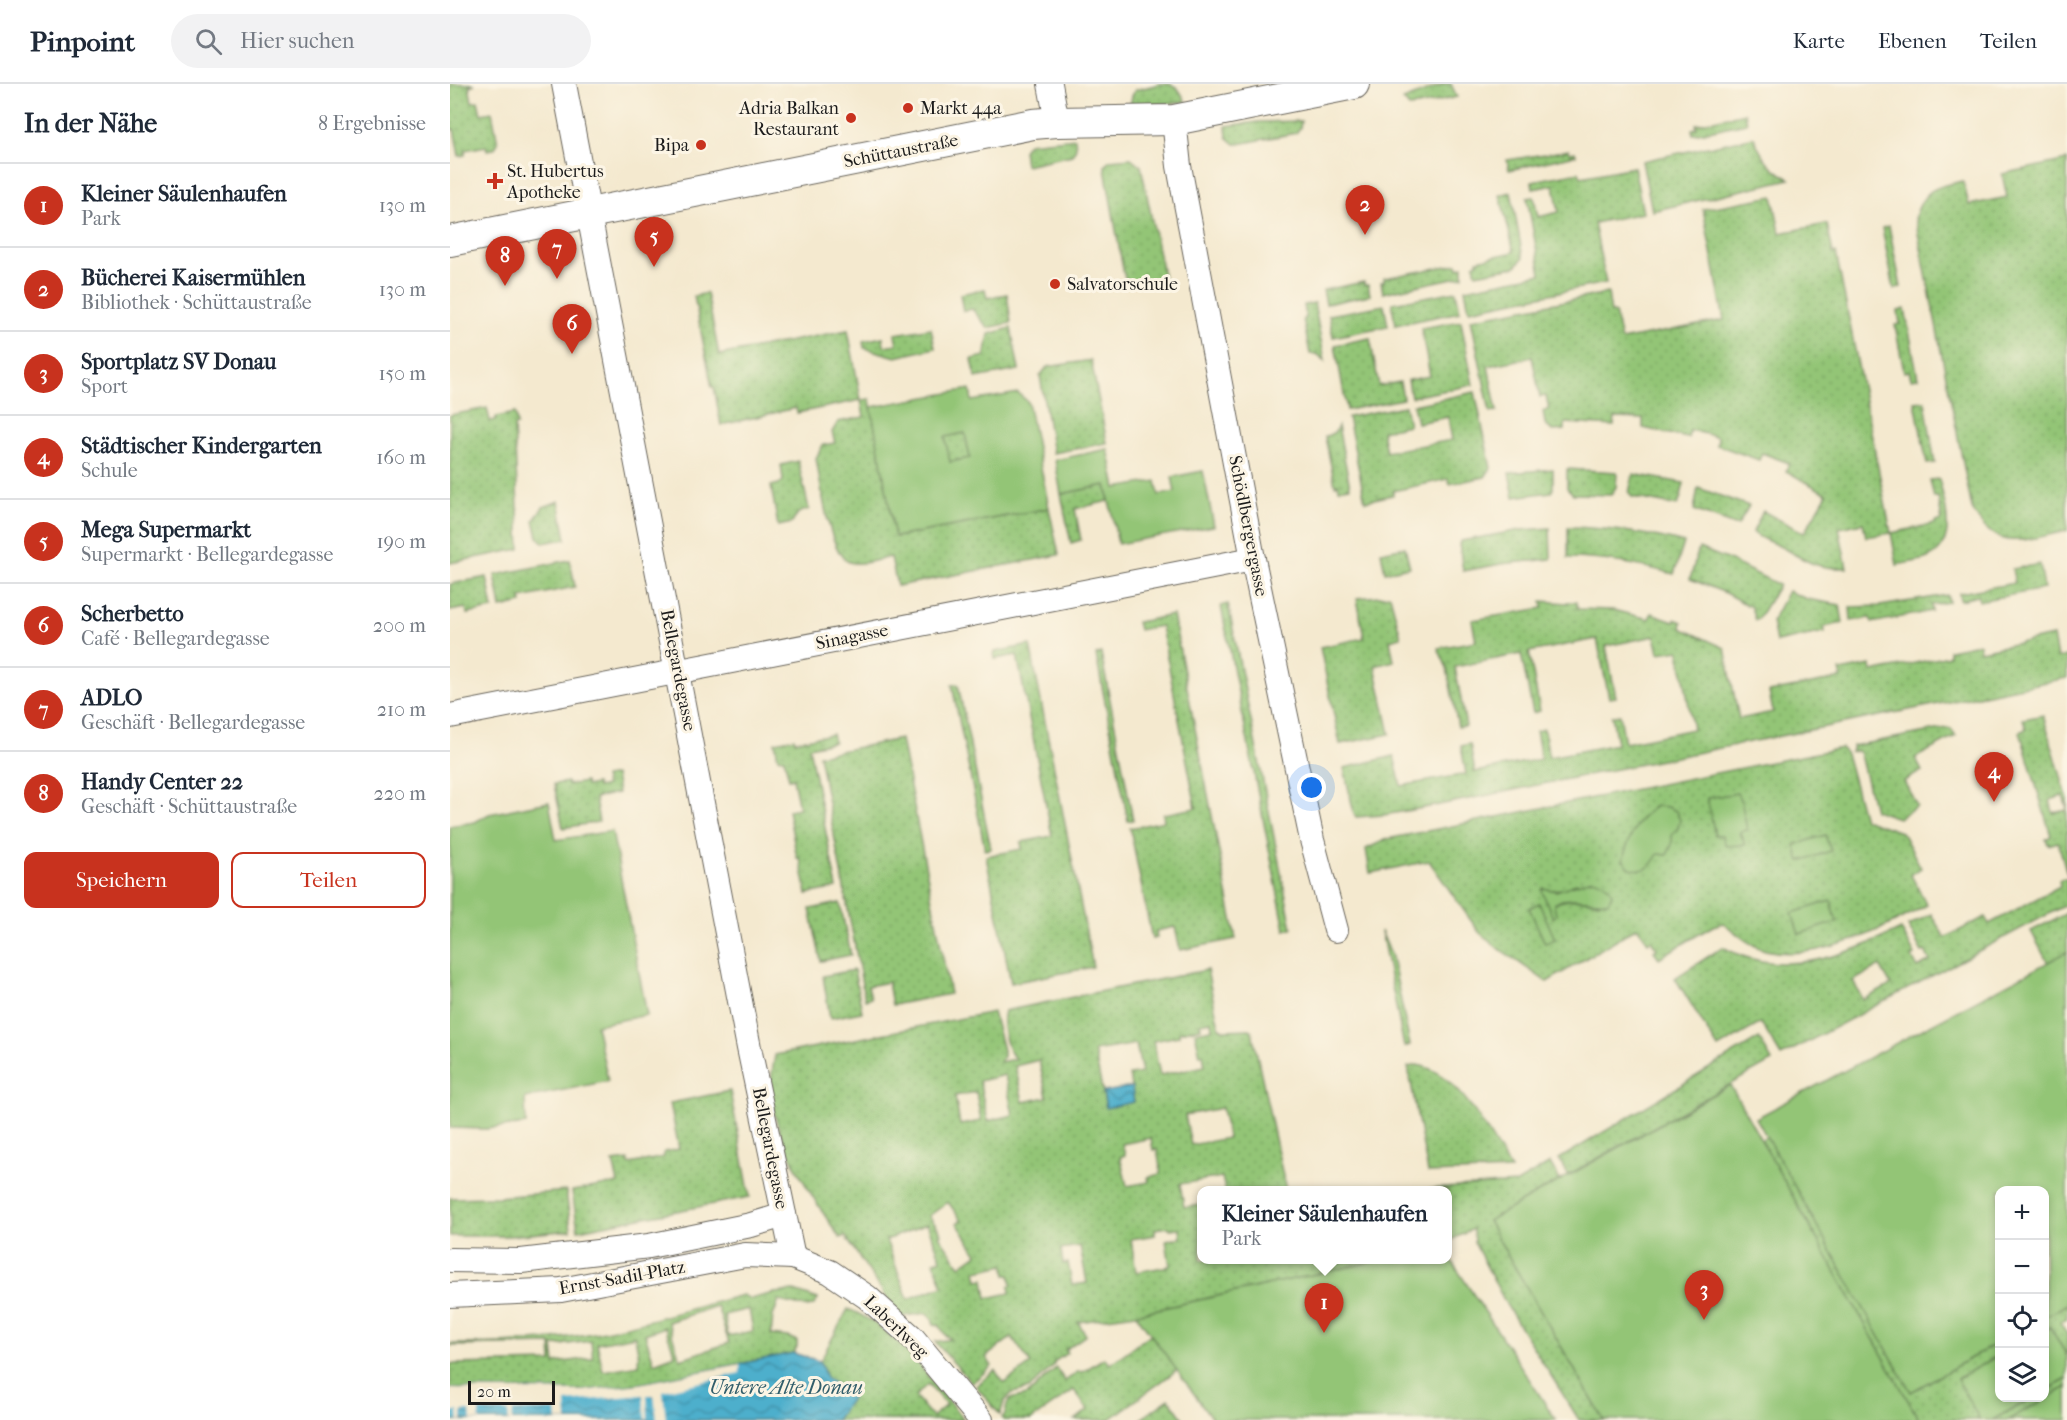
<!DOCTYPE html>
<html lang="de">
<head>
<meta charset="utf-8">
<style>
  :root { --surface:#fff; --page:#f2f2f3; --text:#1f2937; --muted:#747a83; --line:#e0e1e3; --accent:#c8321e }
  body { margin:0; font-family:"IM FELL French Canon",serif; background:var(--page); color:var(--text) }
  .controls { position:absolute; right:18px; bottom:18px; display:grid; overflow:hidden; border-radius:12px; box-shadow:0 3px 9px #0003 }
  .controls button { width:54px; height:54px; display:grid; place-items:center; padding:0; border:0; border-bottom:2px solid var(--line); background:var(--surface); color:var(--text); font:30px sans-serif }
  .scale { position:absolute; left:18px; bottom:15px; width:87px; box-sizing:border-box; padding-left:6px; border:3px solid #1c1c1c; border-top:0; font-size:16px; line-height:21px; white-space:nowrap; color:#1c1c1c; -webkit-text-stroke:4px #fcf5e5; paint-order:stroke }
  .you { position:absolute; left:862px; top:704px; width:21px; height:21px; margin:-15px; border:4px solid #fff; border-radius:50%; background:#1a73e8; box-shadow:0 0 0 9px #1a73e833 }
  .badge { display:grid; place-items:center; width:39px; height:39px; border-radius:50%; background:var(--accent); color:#fff; font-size:20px; font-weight:700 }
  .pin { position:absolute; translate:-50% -50px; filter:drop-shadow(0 2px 3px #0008) }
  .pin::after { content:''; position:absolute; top:32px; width:21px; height:18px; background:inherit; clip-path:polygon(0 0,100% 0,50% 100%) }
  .popup { position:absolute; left:747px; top:1102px; width:255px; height:78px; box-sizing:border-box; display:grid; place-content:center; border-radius:12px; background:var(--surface); filter:drop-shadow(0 2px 4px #0005); font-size:20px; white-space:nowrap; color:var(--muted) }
  .popup b { font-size:22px; color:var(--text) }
  .popup::after { content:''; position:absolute; left:50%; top:100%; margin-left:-12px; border:12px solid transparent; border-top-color:var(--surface) }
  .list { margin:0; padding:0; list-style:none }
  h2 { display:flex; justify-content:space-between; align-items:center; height:78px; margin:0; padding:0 24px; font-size:26px }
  h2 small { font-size:20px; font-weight:400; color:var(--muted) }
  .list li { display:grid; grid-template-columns:39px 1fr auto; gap:18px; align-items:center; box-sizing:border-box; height:84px; padding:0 24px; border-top:2px solid var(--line) }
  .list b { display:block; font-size:22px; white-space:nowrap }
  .list p { margin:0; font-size:20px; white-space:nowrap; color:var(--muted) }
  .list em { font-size:20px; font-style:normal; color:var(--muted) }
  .actions { display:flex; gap:12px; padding:18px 24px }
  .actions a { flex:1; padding:14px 0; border:2px solid var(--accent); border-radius:12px; text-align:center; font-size:21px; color:var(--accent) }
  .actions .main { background:var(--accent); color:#fff }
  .icon { flex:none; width:33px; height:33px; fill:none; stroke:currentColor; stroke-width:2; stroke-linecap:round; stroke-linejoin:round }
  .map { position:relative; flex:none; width:1617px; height:1336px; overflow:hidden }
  header { display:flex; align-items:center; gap:36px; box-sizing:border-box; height:84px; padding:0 30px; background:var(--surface); border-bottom:2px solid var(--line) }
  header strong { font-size:28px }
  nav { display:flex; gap:33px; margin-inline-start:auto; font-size:21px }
  .search { width:420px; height:54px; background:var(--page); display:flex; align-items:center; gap:15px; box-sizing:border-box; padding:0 21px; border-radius:33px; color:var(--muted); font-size:22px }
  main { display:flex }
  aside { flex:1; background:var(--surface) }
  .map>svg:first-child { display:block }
</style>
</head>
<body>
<header>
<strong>Pinpoint</strong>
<div class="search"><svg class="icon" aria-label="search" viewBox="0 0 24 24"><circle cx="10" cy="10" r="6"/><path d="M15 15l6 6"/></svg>Hier suchen</div>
<nav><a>Karte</a><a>Ebenen</a><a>Teilen</a></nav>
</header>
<main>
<aside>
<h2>In der Nähe<small>8 Ergebnisse</small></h2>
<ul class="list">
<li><span class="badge">1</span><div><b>Kleiner Säulenhaufen</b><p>Park</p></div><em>130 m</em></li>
<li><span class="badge">2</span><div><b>Bücherei Kaisermühlen</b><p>Bibliothek · Schüttaustraße</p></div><em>130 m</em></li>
<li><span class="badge">3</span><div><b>Sportplatz SV Donau</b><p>Sport</p></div><em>150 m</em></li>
<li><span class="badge">4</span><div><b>Städtischer Kindergarten</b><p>Schule</p></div><em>160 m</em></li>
<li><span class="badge">5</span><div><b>Mega Supermarkt</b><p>Supermarkt · Bellegardegasse</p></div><em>190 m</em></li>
<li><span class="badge">6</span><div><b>Scherbetto</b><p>Café · Bellegardegasse</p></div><em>200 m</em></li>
<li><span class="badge">7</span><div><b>ADLO</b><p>Geschäft · Bellegardegasse</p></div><em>210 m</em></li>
<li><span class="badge">8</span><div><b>Handy Center 22</b><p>Geschäft · Schüttaustraße</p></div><em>220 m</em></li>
</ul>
<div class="actions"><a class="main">Speichern</a><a>Teilen</a></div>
</aside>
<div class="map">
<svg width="1617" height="1336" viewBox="0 0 1617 1336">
  <defs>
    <pattern id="grass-dots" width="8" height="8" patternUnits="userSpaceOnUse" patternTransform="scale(1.5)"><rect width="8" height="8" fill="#93c576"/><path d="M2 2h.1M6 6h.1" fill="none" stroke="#7ea966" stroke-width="1.8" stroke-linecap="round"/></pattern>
    <pattern id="water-waves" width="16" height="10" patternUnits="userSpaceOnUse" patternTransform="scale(1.5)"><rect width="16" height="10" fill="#4dafcc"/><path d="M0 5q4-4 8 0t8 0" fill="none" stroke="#3f8ea5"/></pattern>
  </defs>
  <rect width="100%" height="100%" fill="#fcf5e5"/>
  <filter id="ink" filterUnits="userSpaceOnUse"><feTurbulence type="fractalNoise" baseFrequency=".0167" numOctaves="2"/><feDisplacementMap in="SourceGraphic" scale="12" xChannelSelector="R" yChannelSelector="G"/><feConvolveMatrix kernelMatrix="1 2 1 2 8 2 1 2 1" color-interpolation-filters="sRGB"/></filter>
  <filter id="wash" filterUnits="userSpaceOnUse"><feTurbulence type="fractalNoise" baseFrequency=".008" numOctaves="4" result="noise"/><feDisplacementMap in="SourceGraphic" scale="24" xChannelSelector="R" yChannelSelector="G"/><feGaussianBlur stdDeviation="1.35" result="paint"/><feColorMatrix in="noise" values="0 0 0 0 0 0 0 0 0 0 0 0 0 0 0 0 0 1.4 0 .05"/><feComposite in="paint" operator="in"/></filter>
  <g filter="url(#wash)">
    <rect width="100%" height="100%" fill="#f4e9cf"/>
    <g fill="url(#grass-dots)" stroke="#587049" stroke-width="1.5" fill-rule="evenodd">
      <path d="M 0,0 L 25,0 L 19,2 L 22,18 L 28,17 L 31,30 L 42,28 L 48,59 L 44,65 L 37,66 L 36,62 L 15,66 L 15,71 L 9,72 L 4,45 L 0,46 Z"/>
      <path d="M 710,0 C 728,0 728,3 736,18 L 680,22 L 682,12 L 685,6 Z"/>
      <path d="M 994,0 L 1001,0 L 1007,13 L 968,22 L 959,23 L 953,16 Z"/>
      <path d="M 1295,29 L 1297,39 L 1243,50 L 1242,45 L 1247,44 L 1246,40 Z"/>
      <path d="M 851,37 L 850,44 L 846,49 L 789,60 L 785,60 L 777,53 L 776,42 L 808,38 Z"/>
      <path d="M 1304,53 C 1311,73 1321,85 1340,95 L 1202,127 L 1192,77 Z"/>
      <path d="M 625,54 L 626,64 L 622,71 L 575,81 L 573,66 L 578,59 Z"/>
      <path d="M 1119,66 L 1120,69 L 1125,68 L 1126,71 L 1059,86 L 1057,76 Z"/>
      <path d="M 681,74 L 691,82 L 714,195 L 684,201 L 677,197 L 674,191 L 655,85 L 655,80 L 660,76 Z"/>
      <path d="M 1617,76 L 1617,447 C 1576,455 1546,471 1522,425 L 1465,134 C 1473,104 1486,103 1513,97 L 1519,121 L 1557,113 L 1552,90 Z"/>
      <path d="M 1184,83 L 1193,129 L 1144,139 L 1156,199 L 1019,226 L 1015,205 L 1091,190 L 1077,114 L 1084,113 L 1088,133 L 1109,128 L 1104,101 L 1083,105 L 1082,97 L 1129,88 L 1131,93 Z"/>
      <path d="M 1061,108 L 1073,174 L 1065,183 L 1026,190 L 1024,180 L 1028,179 L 1027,176 L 1064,168 L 1050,111 Z"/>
      <path d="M 1323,112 L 1330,149 L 1377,140 L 1383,169 L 1386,169 L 1441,449 L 1485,440 L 1485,438 L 1492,436 L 1488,413 L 1484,414 L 1480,396 L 1489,395 C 1495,420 1510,463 1475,475 C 1466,478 1456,479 1447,481 L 1441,449 L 1416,453 L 1413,439 L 1389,444 L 1397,484 C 1363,485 1356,476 1329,462 C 1320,457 1309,455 1303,448 L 1313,427 L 1354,449 L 1377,410 L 1336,387 L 1339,379 L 1312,369 L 1309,376 L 1267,361 L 1268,353 L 1240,346 L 1238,354 L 1193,344 L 1193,335 L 1165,334 L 1164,342 L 1115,339 L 1115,346 L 1102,347 L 1095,340 L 1093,327 L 1099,325 L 1096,312 L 1090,313 L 1082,273 L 1038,282 L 1047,327 L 1040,328 L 1021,235 L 1158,209 L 1161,229 L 1165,229 L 1171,256 L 1274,236 L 1253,125 Z"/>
      <path d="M 1439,142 L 1451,203 L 1444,205 L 1432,144 Z"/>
      <path d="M 1007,180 L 1008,184 L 1013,182 L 1013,192 L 933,209 L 931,198 L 934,198 L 934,194 Z"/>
      <path d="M 914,198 L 914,201 L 918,201 L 920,211 L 876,220 L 873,206 Z"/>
      <path d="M 535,205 L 537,214 L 557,210 L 561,239 L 538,244 L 522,225 L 513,227 L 510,210 Z"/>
      <path d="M 1006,207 L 1010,228 L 945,241 L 942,219 Z"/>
      <path d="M 257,209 L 269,271 L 398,246 L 411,316 L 420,315 L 445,453 L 599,424 L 609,471 L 447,502 L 441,473 C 429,475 411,482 399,478 C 379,471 370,395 366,374 L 373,361 L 385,359 L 382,348 L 388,338 L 414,333 L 411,316 L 347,329 L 346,324 L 271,341 L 264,303 L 262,303 L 244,212 Z"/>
      <path d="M 864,219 L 875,277 L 867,270 L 860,270 L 853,235 L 856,234 L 854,221 Z"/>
      <path d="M 934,221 L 938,242 L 883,253 L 879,231 Z"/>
      <path d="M 1455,225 L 1468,294 L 1461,295 L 1459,287 L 1454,288 L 1445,241 L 1450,240 L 1448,227 Z"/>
      <path d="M 1011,237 L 1023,301 L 961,313 L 958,296 L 980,292 L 971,244 Z"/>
      <path d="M 481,244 L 485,264 L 446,273 L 414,264 L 413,257 L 433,253 L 434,262 L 447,260 L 445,250 Z"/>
      <path d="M 561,244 L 569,286 L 526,294 L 522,275 L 535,272 L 539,250 Z"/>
      <path d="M 920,254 L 929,302 L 950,298 L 953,315 L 897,326 L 885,261 Z"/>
      <path d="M 641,276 L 657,359 L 603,369 L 590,292 L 597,283 Z"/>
      <path d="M 1025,308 L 1041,384 L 1035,393 L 1000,400 L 998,395 L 943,407 L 943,411 L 915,417 L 898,333 L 955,322 L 959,341 L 932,347 L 936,368 L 1002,356 L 998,333 L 967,339 L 963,321 Z"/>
      <path d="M 1475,317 L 1485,379 L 1477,380 L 1465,318 Z"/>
      <path d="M 37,324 L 40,337 L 46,336 L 46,333 L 65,329 L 67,341 L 64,342 L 70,465 L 0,479 L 0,331 Z"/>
      <path d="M 888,342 L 900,403 L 889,405 L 888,400 L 885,401 L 875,353 L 885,348 Z"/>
      <path d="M 515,349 L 520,374 L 499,378 L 495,353 Z"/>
      <path d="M 348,377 L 359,425 L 348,429 L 342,439 L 328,442 L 321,402 L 329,400 L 333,397 L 331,381 Z"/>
      <path d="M 1103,385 L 1103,405 L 1101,408 L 1064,413 L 1059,389 Z"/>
      <path d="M 1117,385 L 1167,388 L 1166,403 L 1161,411 L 1123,410 L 1117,404 Z"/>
      <path d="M 1183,390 L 1234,399 L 1230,416 L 1227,421 L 1223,421 L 1182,413 L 1179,409 Z"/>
      <path d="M 656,401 L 659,417 L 625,425 L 631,456 L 621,459 L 611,410 Z"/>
      <path d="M 1248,404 L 1299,422 L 1288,441 L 1284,441 L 1244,426 Z"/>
      <path d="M 109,417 L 116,455 L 93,459 L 88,453 L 84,436 L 93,423 Z"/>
      <path d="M 1118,443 C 1157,444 1195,448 1234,459 L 1224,490 C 1188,481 1155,474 1118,474 Z"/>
      <path d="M 1100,444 L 1101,475 L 1051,480 L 1013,487 L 1009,460 L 1011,457 L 1071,446 Z"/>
      <path d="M 955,463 L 960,483 L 935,488 L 931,468 Z"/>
      <path d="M 1249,464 L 1279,476 L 1329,501 L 1308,535 L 1305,536 L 1301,523 L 1273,508 L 1240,495 Z"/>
      <path d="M 120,476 L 125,503 L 71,514 L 72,519 L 51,524 L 45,491 Z"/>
      <path d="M 1590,480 L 1594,505 L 1529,517 L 1528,512 L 1510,516 L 1509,509 L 1565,499 L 1562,485 Z"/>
      <path d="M 37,493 L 43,525 L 17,530 L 16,524 L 0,527 L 0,500 Z"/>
      <path d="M 1338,507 L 1357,515 L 1390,521 L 1393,539 L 1374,543 L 1375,548 L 1326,558 L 1322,537 Z"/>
      <path d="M 940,511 L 951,553 L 940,556 L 944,577 L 925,582 L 940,650 L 890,660 L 870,563 L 914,554 L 907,514 Z"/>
      <path d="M 1497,511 L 1499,518 L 1481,521 L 1482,527 L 1422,539 L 1420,534 L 1401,537 L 1400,523 L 1430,522 Z"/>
      <path d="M 1092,517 L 1117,519 L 1117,518 L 1126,518 L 1128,525 L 1163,526 L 1199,535 L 1201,529 L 1224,537 L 1225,535 L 1232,538 L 1231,544 L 1275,564 L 1289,635 L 1323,628 L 1319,608 L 1392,594 L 1390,587 L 1421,581 L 1422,588 L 1499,572 L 1499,566 L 1529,560 L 1530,567 L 1603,552 L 1607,574 L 1617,572 L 1617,594 L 979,723 L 934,731 L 906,733 L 904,730 L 894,684 L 944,672 L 951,702 L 1016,690 L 1011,662 L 1020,660 L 1025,688 L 1091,675 L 1086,647 L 1094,645 L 1099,673 L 1167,660 L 1162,632 L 1170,631 L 1175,659 L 1243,645 L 1229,566 L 1209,569 L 1205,552 L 1156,562 L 1166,613 L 1159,614 L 1147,555 L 1079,568 L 1090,627 L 1083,629 L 1071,570 L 1005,583 L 1016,642 L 1008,643 L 997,584 L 988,564 L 1026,557 L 1022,536 L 1093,524 Z"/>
      <path d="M 778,520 L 842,844 L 835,846 L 771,522 Z"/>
      <path d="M 723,531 L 786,855 L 730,866 L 725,843 L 706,847 L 707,854 L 702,855 L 680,744 L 714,737 L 713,730 L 746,724 L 711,542 L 689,546 L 687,538 Z"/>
      <path d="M 580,561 L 643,883 L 561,899 L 536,772 L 572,765 L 571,758 L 602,752 L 567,571 L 545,575 L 544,568 Z"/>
      <path d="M 651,569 L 683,736 L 678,737 L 646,571 Z"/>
      <path d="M 508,600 L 541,765 L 535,766 L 502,601 Z"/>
      <path d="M 1593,631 L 1617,713 L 1617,725 L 1613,712 L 1600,716 L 1603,729 L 1617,726 L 1617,790 L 1608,758 L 1598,761 L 1596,755 L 1601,752 L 1570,648 L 1576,645 L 1573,635 Z"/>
      <path d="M 1497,644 L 1501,645 L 1506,652 L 1465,674 L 1472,687 L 1454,697 L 1467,722 L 1448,734 L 1424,726 L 1409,667 L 1401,668 L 1403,662 Z"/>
      <path d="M 382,650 L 384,658 L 359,663 L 387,804 L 357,810 L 350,774 L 347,774 L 338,726 L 349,724 L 343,694 L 339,695 L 334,674 L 328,674 L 325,658 L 344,654 L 345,657 Z"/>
      <path d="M 451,655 L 500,910 L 442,921 L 438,898 L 418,902 L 421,914 L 415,916 L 369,671 Z"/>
      <path d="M 1391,664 L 1395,668 L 1397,673 L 1414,735 L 1451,748 L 1454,752 L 1471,784 L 1461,791 L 1477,821 C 1434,845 1367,879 1315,866 C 1298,861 1287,849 1273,839 L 1263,842 L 1209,874 L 1204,867 L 1207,865 L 1201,856 L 1198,858 L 1187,843 L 1097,898 L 1041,859 L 1029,848 L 979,777 L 920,789 L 916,765 L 937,755 ZM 1126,799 L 1149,818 C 1133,816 1119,813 1103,820 L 1099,806 L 1115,805 Z"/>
      <path d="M 165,691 L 168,709 L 145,714 L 149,738 L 113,744 L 104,700 L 117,698 L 118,701 L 135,698 L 136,702 L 146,700 L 147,704 L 156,702 L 154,693 Z"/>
      <path d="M 1617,794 L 1617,821 L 1608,825 L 1331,972 L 1311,939 L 1268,964 L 1225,894 L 1273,863 C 1330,896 1397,872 1451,845 L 1465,871 L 1462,873 L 1468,884 L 1480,877 L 1475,867 L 1472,868 L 1458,842 L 1481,830 L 1495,854 L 1535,833 L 1539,840 L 1610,802 L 1609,796 ZM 1430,882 L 1441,901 L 1413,916 L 1403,897 Z"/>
      <path d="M 390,819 L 401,871 L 371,877 L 360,825 Z"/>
      <path d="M 1617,829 L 1617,868 L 1598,879 L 1581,847 Z"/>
      <path d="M 931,847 L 942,873 L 960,961 L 954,963 Z"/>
      <path d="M 404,886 L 412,928 L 380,934 L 373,892 Z"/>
      <path d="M 757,886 L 769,943 L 774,946 L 800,945 L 802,947 L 836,1106 L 775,1106 L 772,1093 L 730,1100 L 734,1123 L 751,1121 L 751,1176 L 930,1176 L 686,1230 L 628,1238 L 636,1251 L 615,1266 L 617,1269 L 604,1278 L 604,1281 L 579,1305 L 562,1309 L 554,1318 L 550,1331 L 526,1302 L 545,1286 L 554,1299 L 581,1280 L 562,1253 L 536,1273 L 542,1282 L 522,1299 L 485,1258 L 501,1255 L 496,1252 L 489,1241 L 484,1240 L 482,1235 L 477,1229 L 450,1233 L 395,1152 L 390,1154 C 363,1115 324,1056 321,1008 C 320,996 323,983 325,971 L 543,928 L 553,966 L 553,972 L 550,978 L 565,975 C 556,964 550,940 554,927 ZM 761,937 L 762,945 L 745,948 L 750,971 L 753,970 L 755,982 L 710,991 L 703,957 L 729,952 L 729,948 L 751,944 L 750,939 ZM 686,960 L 692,989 L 679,991 L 684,1018 L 656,1023 L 644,967 ZM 589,976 L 597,1013 L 573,1018 L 565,982 ZM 555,991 L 563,1031 L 538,1037 L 529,997 ZM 526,1008 L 531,1037 L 510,1041 L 505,1012 ZM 772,1024 L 778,1054 L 741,1061 L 735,1031 ZM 701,1054 L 703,1066 L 707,1065 L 711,1090 L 698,1093 L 699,1098 L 677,1102 L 670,1073 L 675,1071 L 672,1060 ZM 498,1118 L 511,1136 L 507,1139 L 527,1170 L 510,1182 L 489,1152 L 492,1150 L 479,1132 ZM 477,1140 L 491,1175 L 484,1178 L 493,1202 L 458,1215 L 436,1156 ZM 719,1143 L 720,1145 L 730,1144 L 731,1154 L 716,1156 L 720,1182 L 686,1188 L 681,1155 L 705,1151 L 705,1145 ZM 630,1162 L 637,1199 L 622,1201 L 618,1179 L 613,1180 L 611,1165 ZM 554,1181 L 556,1191 L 560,1191 L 562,1201 L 559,1202 L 560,1209 L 537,1214 L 534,1195 L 528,1196 L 526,1187 Z"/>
      <path d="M 1309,954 L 1322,977 L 1118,1091 L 1109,1075 Z"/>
      <path d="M 967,981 C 1009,987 1040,1053 1061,1086 L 978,1089 L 958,983 Z"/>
      <path d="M 280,1007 L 300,1113 L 128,1146 L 122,1107 L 168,1099 L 163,1078 L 178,1076 L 179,1080 L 214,1073 L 214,1068 L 229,1065 L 220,1019 Z"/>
      <path d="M 1317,1052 L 1461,1308 L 1549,1258 L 1549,1271 L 1507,1295 L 1530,1336 L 1469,1336 L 1311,1056 Z"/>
      <path d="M 1100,1079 L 1110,1096 L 1038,1137 L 1154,1336 L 1129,1336 L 1057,1222 L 1024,1158 L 1023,1145 L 997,1158 L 997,1106 L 981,1106 L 980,1105 L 1067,1099 Z"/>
      <path d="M 116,1107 L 121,1146 L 60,1152 L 0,1152 L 0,1114 L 48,1113 Z"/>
      <path d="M 344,1207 L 368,1215 L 363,1222 L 356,1223 L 329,1217 L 323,1232 L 321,1251 L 338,1253 L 347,1257 L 347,1263 L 343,1269 L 189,1300 L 132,1307 L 0,1305 L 0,1280 L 102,1278 L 101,1260 L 0,1262 L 0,1260 C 54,1260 107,1257 160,1246 C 205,1236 248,1222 293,1211 L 300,1215 L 324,1209 ZM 267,1222 L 279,1259 L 230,1275 L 218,1238 ZM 299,1225 L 303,1247 L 278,1252 L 274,1231 ZM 215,1243 L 225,1271 L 204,1279 L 195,1250 ZM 185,1252 L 189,1273 L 188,1275 L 189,1281 L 153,1287 L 147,1259 ZM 141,1257 L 143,1274 L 105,1279 L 103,1262 Z"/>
      <path d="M 1617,1220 L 1617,1234 L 1610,1238 L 1617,1250 L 1617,1272 L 1600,1243 L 1595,1246 L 1594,1233 Z"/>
      <path d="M 398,1225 C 447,1244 481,1297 514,1336 L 386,1336 L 402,1312 L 376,1294 L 370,1277 ZM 478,1300 L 496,1321 L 482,1333 L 465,1312 Z"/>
      <path d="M 701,1250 L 727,1286 L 659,1336 L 625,1336 L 638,1326 L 624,1306 L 581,1336 L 553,1336 L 552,1334 L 555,1330 L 557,1320 L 560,1315 L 577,1311 L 606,1284 L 615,1297 L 629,1287 L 631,1289 L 654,1274 L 660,1280 Z"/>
      <path d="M 1617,1295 L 1617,1303 L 1558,1336 L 1542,1336 L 1583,1314 L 1594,1314 L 1595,1307 Z"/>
      <path d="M 719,1315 L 734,1336 L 691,1336 L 691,1335 Z"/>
    </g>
    <g fill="#93c576" stroke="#587049" stroke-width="1.5" fill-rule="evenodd">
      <path d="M 520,305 L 522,317 L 568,309 L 578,318 L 599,424 L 445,453 L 421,323 ZM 515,349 L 520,374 L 500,378 L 495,353 Z"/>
      <path d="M 658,365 L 666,404 L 706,397 L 709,411 L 725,408 L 722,393 L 753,387 L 764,442 L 668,460 L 656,401 L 611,410 L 605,376 Z"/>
      <path d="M 1287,709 L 1292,720 L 1297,746 L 1290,748 L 1295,761 L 1276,762 L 1272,751 L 1265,751 L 1257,714 Z"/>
      <path d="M 99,718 L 106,756 L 162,747 L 197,931 L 146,941 L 158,997 L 75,1014 L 76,1040 L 36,1045 L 0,1044 L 0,742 L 25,738 L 39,730 Z"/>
      <path d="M 1206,722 L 1217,723 L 1226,727 L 1230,736 L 1228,744 L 1222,750 L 1222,760 L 1217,771 L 1208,770 C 1200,784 1196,789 1180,784 L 1173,776 C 1177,757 1189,731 1206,722 Z"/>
      <path d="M 1375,751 L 1381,767 L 1350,777 L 1345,761 Z"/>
      <path d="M 1142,795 C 1152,798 1159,799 1162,810 L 1158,818 L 1124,815 L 1112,816 L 1104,820 L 1106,831 L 1103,834 L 1092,807 L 1093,804 L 1106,807 Z"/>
      <path d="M 1381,817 L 1387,838 L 1349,850 L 1342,829 Z"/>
      <path d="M 1089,819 L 1105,855 L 1095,859 L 1079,824 Z"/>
      <path d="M 1617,868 L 1617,1220 L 1595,1233 L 1594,1106 L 1550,1106 L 1549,1258 L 1461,1308 L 1306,1034 Z"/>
      <path d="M 1280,1001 L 1469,1336 L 1154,1336 L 1038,1137 Z"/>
      <path d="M 997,1170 L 1106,1336 L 763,1336 L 686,1230 L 930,1176 L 997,1176 Z"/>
      <path d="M 1600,1243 L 1617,1272 L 1617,1295 L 1595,1307 L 1595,1246 Z"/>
      <path d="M 1549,1271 L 1550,1314 L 1583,1314 L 1542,1336 L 1530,1336 L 1507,1295 Z"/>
      <path d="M 1617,1303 L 1617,1336 L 1558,1336 Z"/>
    </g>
    <g fill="url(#water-waves)" stroke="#346674" stroke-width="1.5">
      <path d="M 682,1003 L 684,1018 L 656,1024 L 653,1008 Z"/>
      <path d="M 343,1269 L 370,1277 L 376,1294 L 403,1312 L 386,1336 L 0,1336 L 0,1305 L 132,1307 L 189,1300 Z"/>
    </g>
    <path fill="#f4e9cf" d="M 290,1280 L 290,1289 L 213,1307 L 216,1336 L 207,1336 L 204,1311 L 197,1311 L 198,1334 L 195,1335 L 193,1311 L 116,1318 L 117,1336 L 107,1336 L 106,1326 L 63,1327 L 62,1336 L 59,1336 L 58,1327 L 29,1327 L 29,1336 L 21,1336 L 20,1327 L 12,1327 L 12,1336 L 9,1336 L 8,1327 L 0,1327 L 0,1305 L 132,1307 L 189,1300 Z"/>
  </g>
  <g filter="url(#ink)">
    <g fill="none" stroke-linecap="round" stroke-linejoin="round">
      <g stroke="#68645b" stroke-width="26">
        <g id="minor">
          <path d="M 114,0 L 299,964 L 343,1173"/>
          <path d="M 600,0 L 607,38"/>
          <path d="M 724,36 L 729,82 L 803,475 L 862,756 L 886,846"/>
          <path d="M 0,632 L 803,475"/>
          <path d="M 0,1176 L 71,1177 L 199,1162 L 301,1141 L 334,1131"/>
          <path d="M 0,1211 L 111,1206 L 295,1171 L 343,1173 L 380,1188 L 417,1213 L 462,1253 L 531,1336"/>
        </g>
      </g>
      <g stroke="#68645b" stroke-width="32">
        <path id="tertiary" d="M 0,157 L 583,40 L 607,38 L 724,36 L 904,0"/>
      </g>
      <use href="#minor" stroke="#fff" stroke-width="24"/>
      <use href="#tertiary" stroke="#fff" stroke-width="30"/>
    </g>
  </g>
  <g fill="#c8321e" stroke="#fcf5e5" stroke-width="2">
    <circle cx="458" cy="24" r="6"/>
    <circle cx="401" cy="34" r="6"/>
    <circle cx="251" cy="61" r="6"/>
    <path d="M42 88h6v6h6v6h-6v6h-6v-6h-6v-6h6z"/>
    <circle cx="605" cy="200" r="6"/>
  </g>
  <g text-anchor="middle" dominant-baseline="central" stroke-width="6" stroke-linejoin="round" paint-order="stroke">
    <g font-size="18" fill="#1c1c1c" stroke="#fcf5e5" text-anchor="start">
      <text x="389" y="24" text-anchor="end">Adria Balkan<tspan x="389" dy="21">Restaurant</tspan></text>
      <text x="470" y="24">Markt 44a</text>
      <text x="239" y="61" text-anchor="end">Bipa</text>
      <text x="57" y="87">St. Hubertus<tspan x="57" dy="21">Apotheke</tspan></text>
      <text x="617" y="200">Salvatorschule</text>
    </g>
    <g font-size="18" fill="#1c1c1c" stroke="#fcf5e5">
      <text transform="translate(451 67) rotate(-11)">Schüttaustraße</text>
      <text transform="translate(798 442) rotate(79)">Schödlbergergasse</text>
      <text transform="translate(402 553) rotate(-11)">Sinagasse</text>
      <text transform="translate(228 586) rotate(79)">Bellegardegasse</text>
      <text transform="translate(320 1064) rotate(79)">Bellegardegasse</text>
      <text transform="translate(172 1194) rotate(-10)">Ernst-Sadil-Platz</text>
      <text transform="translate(446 1243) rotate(44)">Laberlweg</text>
    </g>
    <g font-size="20" font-style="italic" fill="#325e6b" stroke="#fcf5e5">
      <text x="336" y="1303">Untere Alte Donau</text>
    </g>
  </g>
</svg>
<div class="controls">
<button>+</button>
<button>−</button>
<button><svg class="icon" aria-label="locate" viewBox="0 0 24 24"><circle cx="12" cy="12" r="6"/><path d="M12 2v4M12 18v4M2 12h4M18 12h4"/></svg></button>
<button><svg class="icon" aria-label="layers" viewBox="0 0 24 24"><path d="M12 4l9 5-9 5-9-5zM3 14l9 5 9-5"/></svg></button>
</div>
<div class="scale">20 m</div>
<div class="you"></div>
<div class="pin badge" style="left:874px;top:1249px">1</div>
<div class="popup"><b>Kleiner Säulenhaufen</b>Park</div>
<div class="pin badge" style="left:915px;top:151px">2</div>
<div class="pin badge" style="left:1254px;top:1236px">3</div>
<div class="pin badge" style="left:1544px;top:718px">4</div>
<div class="pin badge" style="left:204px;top:183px">5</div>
<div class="pin badge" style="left:122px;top:270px">6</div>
<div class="pin badge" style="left:107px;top:195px">7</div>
<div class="pin badge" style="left:55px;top:202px">8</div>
</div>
</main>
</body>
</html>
